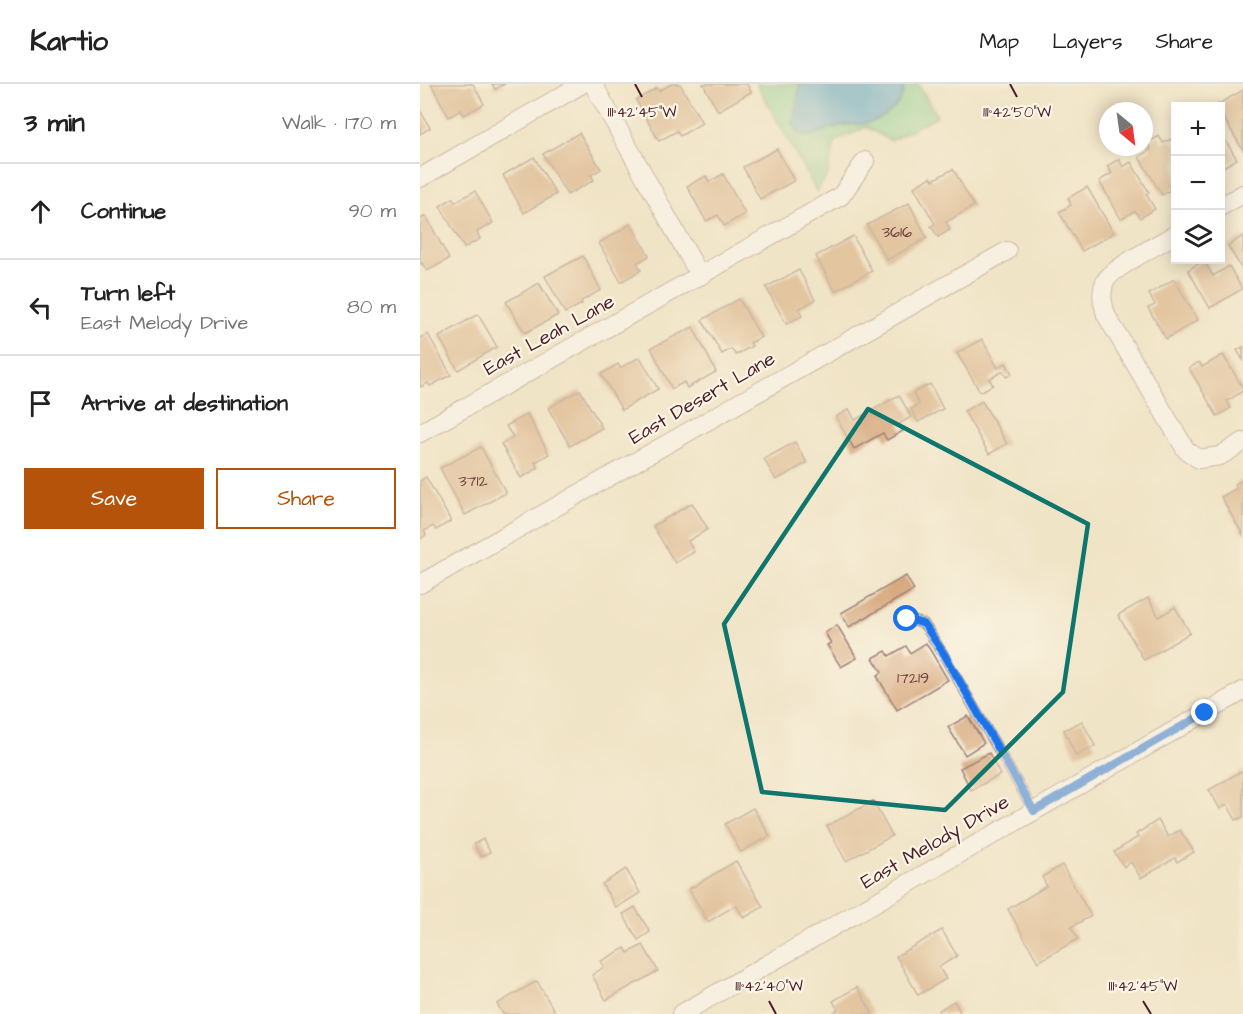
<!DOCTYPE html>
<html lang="en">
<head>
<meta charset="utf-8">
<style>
  :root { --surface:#fff; --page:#f2f2f2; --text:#222; --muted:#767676; --line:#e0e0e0; --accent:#b45309 }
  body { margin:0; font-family:"Architects Daughter",sans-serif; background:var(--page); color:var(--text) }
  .controls { position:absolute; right:18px; top:18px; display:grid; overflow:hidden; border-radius:0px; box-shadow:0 3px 15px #0003 }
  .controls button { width:54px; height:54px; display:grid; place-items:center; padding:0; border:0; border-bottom:2px solid var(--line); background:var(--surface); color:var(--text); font:30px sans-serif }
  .compass { position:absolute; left:679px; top:18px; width:54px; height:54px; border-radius:50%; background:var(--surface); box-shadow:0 3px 15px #0003; rotate:151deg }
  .stop { position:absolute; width:18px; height:18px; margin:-14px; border:4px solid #1a73e8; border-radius:50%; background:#fff }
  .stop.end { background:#1a73e8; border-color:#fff; box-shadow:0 2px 6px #0008 }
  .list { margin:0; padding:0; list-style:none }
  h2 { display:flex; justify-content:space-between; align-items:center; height:78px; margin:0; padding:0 24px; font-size:26px }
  h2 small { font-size:20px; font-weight:400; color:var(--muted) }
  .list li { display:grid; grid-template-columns:39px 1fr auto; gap:18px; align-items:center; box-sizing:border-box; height:96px; padding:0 24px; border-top:2px solid var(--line) }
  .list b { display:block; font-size:22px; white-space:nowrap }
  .list p { margin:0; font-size:20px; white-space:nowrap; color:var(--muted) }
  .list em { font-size:20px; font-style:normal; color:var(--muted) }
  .actions { display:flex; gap:12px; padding:18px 24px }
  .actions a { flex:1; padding:14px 0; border:2px solid var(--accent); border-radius:0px; text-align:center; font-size:21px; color:var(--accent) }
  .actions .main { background:var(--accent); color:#fff }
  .icon { flex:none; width:33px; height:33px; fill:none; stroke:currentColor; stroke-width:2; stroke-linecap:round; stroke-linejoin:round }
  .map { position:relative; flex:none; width:823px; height:930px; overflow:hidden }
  header { display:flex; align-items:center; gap:36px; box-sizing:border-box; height:84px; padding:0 30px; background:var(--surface); border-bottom:2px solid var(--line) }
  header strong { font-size:28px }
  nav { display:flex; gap:33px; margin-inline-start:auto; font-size:21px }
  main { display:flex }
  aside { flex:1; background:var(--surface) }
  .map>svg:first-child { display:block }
</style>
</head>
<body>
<header>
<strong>Kartio</strong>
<nav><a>Map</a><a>Layers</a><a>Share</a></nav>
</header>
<main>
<aside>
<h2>3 min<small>Walk · 170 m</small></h2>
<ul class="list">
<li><svg class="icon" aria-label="ahead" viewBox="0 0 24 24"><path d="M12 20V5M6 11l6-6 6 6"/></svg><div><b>Continue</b></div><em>90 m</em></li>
<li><svg class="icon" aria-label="left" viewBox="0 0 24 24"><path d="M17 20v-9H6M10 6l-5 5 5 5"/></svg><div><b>Turn left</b><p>East Melody Drive</p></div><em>80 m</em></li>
<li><svg class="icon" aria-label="arrive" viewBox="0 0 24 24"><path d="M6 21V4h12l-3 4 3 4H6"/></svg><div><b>Arrive at destination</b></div></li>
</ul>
<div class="actions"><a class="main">Save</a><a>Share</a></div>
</aside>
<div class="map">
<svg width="823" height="930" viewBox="0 0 823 930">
  <rect width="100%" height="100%" fill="#fcf5e5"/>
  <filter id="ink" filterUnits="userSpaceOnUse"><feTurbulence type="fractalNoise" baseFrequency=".0167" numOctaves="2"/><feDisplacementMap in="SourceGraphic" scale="12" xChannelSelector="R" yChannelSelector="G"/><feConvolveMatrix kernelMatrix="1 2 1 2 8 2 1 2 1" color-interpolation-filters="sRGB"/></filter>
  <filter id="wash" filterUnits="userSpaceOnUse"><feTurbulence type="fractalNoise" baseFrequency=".008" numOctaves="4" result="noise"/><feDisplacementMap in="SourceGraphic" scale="24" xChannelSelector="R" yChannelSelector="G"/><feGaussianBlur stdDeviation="1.35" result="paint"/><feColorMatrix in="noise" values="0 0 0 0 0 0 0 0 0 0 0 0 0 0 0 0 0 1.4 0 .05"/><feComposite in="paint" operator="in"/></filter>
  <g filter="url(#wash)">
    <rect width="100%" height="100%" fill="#f0e4c7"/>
    <path fill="#7dcf90" stroke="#64775e" stroke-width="1.5" d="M 337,0 L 498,0 L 517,32 L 471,57 L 446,43 L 415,57 L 408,90 L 397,108 Z"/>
    <path fill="#52a4cd" stroke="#4e627c" stroke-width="1.5" d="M 380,0 L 484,0 C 485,21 463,37 443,40 C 435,41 428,40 420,42 C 409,45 398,50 387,52 L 378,48 L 373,39 Z"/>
    <g id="blocks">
      <g fill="#d29f71">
        <path d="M 11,0 L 53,0 L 64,20 L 44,31 L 41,26 L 29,33 Z"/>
        <path d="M 72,0 L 85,0 L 75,5 Z"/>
        <path d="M 251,0 L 260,0 L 282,39 L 260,52 L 257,47 L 239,57 L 216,16 L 237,4 L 239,7 Z"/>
        <path d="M 283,0 L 327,0 L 331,8 L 298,27 Z"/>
        <path d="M 823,6 L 823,66 L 800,28 L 800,22 L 795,22 Z"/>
        <path d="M 0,26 L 10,44 L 0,50 Z"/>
        <path d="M 800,48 L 817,75 L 800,85 Z"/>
        <path d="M 159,49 L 181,85 L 171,91 L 174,96 L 147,111 L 123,70 Z"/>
        <path d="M 739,52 L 743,59 L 751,55 L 756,63 L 756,103 L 742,111 L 719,73 L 731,65 L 727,59 Z"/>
        <path d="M 357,65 L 374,97 L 340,115 L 323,83 Z"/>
        <path d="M 114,73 L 136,110 L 104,129 L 83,91 Z"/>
        <path d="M 699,75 L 703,83 L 711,78 L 729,108 L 726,110 L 735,125 L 720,134 L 715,127 L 701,135 L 679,97 L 692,89 L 687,82 Z"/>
        <path d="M 533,85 L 554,122 L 526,138 L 530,146 L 518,153 L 511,142 L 515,140 L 494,103 L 511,93 L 513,96 Z"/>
        <path d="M 303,90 L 325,130 L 304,142 L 298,131 L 286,137 L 267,102 L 286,92 L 289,98 Z"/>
        <path d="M 667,103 L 694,149 L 662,167 L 639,128 L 651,121 L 648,114 Z"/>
        <path d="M 55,107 L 73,139 L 57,148 L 60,155 L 44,164 L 20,122 L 33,114 L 35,118 Z"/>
        <path d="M 489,119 L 507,154 L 467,176 L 447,141 Z"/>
        <path d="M 6,132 L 29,175 L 7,187 L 2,179 L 0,180 L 0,135 Z"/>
        <path d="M 211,140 L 229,172 L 217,179 L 221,186 L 201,198 L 179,159 Z"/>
        <path d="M 433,152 L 452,187 L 415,207 L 396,172 Z"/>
        <path d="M 823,152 L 823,187 L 808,162 Z"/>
        <path d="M 163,172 L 181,206 L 161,217 L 162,220 L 145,229 L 125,192 Z"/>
        <path d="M 784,176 L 793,192 L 809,182 L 822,205 L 790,224 L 768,186 Z"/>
        <path d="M 379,186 L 395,216 L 379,225 L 382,232 L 366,240 L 346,203 Z"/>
        <path d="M 754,195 L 778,236 L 746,255 L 728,224 L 735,221 L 729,210 Z"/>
        <path d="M 119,199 L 138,231 L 105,249 L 86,218 Z"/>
        <path d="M 319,215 L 341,253 L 330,259 L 332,262 L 316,271 L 311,265 L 302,270 L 282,236 Z"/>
        <path d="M 58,230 L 77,263 L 38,286 L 19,253 Z"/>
        <path d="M 273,243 L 296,288 L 267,304 L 264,298 L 252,305 L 231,264 Z"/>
        <path d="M 8,250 L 31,291 L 10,302 L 8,299 L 0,303 L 0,254 Z"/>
        <path d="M 562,255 L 578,284 L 586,279 L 592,290 L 586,293 L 583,287 L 569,295 L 573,301 L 560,308 L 537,269 Z"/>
        <path d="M 823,263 L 823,276 L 817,266 Z"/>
        <path d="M 803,271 L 823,304 L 823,307 L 807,317 L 811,324 L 797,332 L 769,284 L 779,278 L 782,283 Z"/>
        <path d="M 220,273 L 238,305 L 202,326 L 181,290 L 198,280 L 200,284 Z"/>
        <path d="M 510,300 L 523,325 L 498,338 L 491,325 L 499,320 L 493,309 Z"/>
        <path d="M 160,306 L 182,344 L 150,362 L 128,324 Z"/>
        <path d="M 479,311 L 491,333 L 479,340 L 483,347 L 467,356 L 463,349 L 434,365 L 416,333 L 429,325 L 435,336 Z"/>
        <path d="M 562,317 L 587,360 L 569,370 L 544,327 Z"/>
        <path d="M 107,330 L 129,370 L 115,378 L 118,384 L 101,394 L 81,360 L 93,353 L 86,342 Z"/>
        <path d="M 375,358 L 387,379 L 356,396 L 344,375 Z"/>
        <path d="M 61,363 L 86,409 L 45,431 L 20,384 Z"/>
        <path d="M 6,393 L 31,437 L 16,446 L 13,442 L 4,447 L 6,451 L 0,455 L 0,397 Z"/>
        <path d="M 823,396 L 823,451 L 801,413 L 817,404 L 815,400 Z"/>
        <path d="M 272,419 L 288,445 L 268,457 L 274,468 L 255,479 L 233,442 Z"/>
        <path d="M 486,492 L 494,506 L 429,543 L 421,529 Z"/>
        <path d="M 728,514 L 739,533 L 755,523 L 770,549 L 724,576 L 698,531 Z"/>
        <path d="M 417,541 L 437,574 L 421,583 L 407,561 L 411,559 L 405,549 Z"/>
        <path d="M 506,559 L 528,596 L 477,626 L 457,592 L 462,588 L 453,574 L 466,567 L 469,572 L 486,562 L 490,569 Z"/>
        <path d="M 548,632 L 564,659 L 545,671 L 528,643 Z"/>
        <path d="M 662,637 L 675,662 L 656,672 L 644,646 Z"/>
        <path d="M 569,669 L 580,691 L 551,706 L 540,684 Z"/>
        <path d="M 823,686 L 823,733 L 816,736 L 807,720 L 800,725 L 789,706 Z"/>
        <path d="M 453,717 L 472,752 L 426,777 L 407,742 Z"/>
        <path d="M 333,724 L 350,752 L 321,768 L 305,740 Z"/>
        <path d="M 738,736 L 748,753 L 760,746 L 774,768 L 757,778 L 755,774 L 721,794 L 711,778 L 704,783 L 694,768 L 718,753 L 716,750 Z"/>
        <path d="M 63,755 L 70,768 L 61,773 L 54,760 Z"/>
        <path d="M 316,777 L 343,823 L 324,834 L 316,821 L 288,838 L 269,805 Z"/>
        <path d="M 642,781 L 671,832 L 651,843 L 658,855 L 618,878 L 588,825 L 627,802 L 622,793 Z"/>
        <path d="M 206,785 L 220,809 L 196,824 L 182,800 Z"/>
        <path d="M 215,823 L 230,848 L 218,856 L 203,830 Z"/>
        <path d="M 522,846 L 537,872 L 519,883 L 526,895 L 498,911 L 476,872 Z"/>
        <path d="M 223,861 L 238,887 L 186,916 L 172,891 L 184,883 L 181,877 L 205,864 L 208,869 Z"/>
        <path d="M 117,897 L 136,930 L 83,930 L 77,920 Z"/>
        <path d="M 437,903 L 453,930 L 411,930 L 418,926 L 413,917 Z"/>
        <path d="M 534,917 L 541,930 L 521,930 L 519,926 Z"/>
      </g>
    </g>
  </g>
  <g filter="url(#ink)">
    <use href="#blocks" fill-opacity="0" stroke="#9d8279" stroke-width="1.5"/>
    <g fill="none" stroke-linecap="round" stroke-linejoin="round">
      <g stroke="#9d8279" stroke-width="11">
        <path id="service" d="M 487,535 L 504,540 L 523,570 L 614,727"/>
      </g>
      <g stroke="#9d8279" stroke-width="20">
        <g id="minor">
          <path d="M 173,0 L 280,192"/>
          <path d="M 0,94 L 162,0"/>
          <path d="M 800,123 L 823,110"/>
          <path d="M 756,150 C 741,159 690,185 685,198 C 680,209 683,220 686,231 L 766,366 L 779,375 L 800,372 L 823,358"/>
          <path d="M 0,349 L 421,112 L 445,77"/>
          <path d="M 0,500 L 587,167"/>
          <path d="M 261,930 L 823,607"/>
        </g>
      </g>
      <use href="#service" stroke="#fff" stroke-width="9"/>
      <use href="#minor" stroke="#fff" stroke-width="18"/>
    </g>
  </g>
  <g fill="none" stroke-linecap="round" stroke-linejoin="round" filter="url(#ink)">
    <path stroke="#1a73e8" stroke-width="8" d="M 487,535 L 504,540 L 524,570 L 614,727 L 785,629"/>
  </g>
  <path d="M0 0H823V930H0ZM 448,325 L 668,440 L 643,608 L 525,726 L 342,708 L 304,540 Z" fill="#f0e4c7" fill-opacity=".55" fill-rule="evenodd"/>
  <path fill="none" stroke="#0f766e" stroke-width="4.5" stroke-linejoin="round" d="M 448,325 L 668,440 L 643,608 L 525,726 L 342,708 L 304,540 Z"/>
  <path fill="none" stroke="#4a1f2b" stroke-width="2" d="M 215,0 L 222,13M 590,0 L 597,13M 349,917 L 356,930M 723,917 L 731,930"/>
  <g text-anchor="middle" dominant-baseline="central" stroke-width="4.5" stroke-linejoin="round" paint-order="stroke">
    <g font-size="16" fill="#6c3f3c">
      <text x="477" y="148">3616</text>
      <text x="53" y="397">3712</text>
      <text x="493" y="594">17219</text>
    </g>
    <g font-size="20" fill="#4a1f2b" stroke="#fcf5e5">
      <text transform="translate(129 251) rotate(-29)">East Leah Lane</text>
      <text transform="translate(282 314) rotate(-30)">East Desert Lane</text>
      <text transform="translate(515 758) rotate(-30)">East Melody Drive</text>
    </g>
  </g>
  <g font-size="15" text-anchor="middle" fill="#4a1f2b" stroke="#fcf5e5" stroke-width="4.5" stroke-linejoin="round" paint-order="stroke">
    <text x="222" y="33">111°42'45"W</text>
    <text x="597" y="33">111°42'50"W</text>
    <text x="349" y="907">111°42'40"W</text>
    <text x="723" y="907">111°42'45"W</text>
  </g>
</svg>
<div class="controls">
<button>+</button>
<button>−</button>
<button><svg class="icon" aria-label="layers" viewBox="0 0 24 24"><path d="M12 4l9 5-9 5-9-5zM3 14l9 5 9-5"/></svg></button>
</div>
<svg class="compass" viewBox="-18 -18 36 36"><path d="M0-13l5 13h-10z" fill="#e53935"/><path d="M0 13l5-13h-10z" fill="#767676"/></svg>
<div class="stop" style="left:487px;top:535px"></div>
<div class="stop end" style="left:785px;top:629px"></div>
</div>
</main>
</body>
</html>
